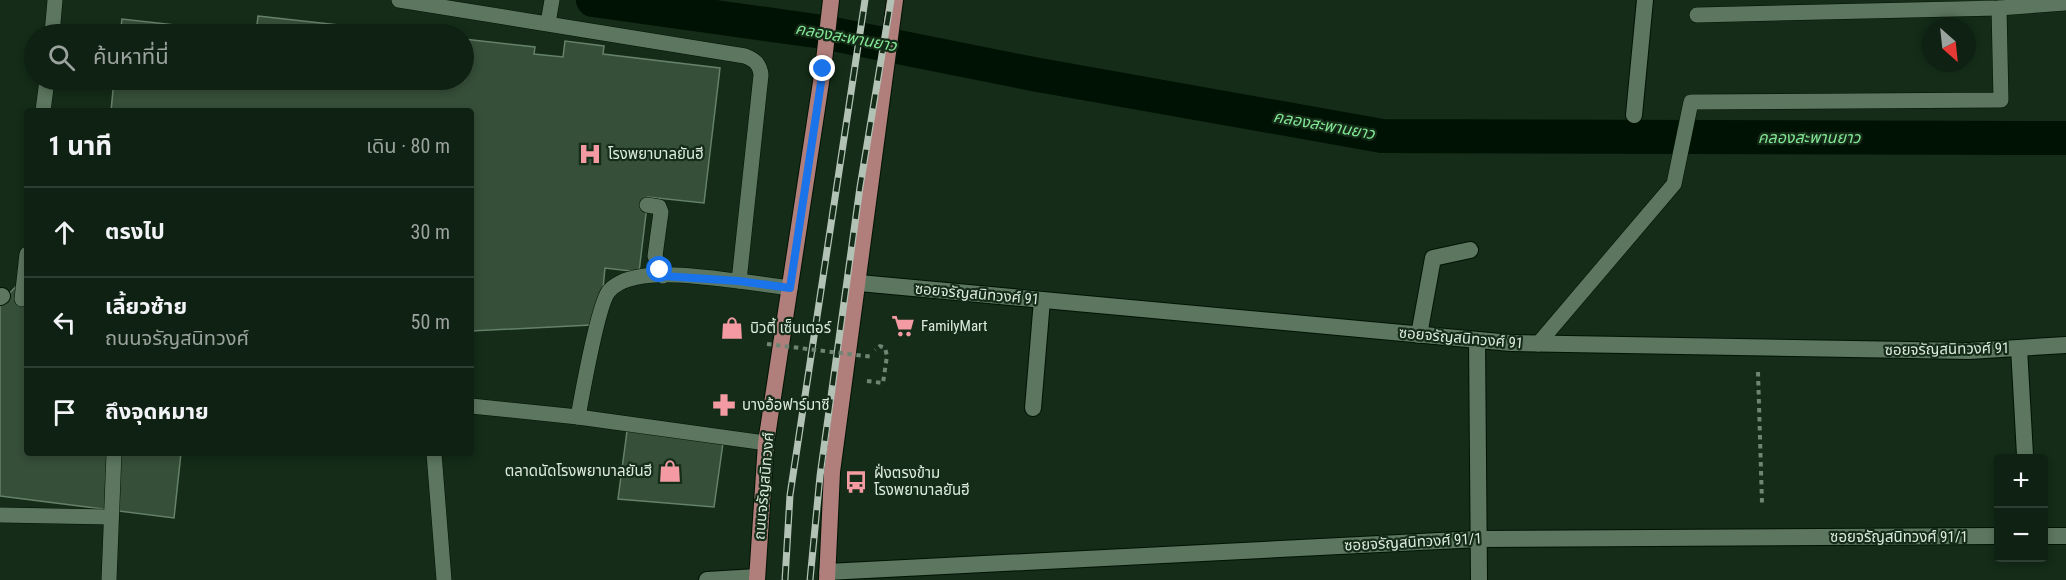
<!DOCTYPE html>
<html lang="th">
<head>
<meta charset="utf-8">
<style>
  :root { --surface:#0f2112; --page:#18291b; --text:#f1f3f6; --muted:#9ba39f; --line:#2f3e32 }
  body { margin:0; font-family:"Roboto Condensed","Noto Sans Thai",sans-serif; background:var(--page); color:var(--text) }
  .controls { position:absolute; right:18px; bottom:18px; display:grid; overflow:hidden; border-radius:6px; box-shadow:0 3px 9px #0003 }
  .controls button { width:54px; height:54px; display:grid; place-items:center; padding:0; border:0; border-bottom:2px solid var(--line); background:var(--surface); color:var(--text); font:30px sans-serif }
  .compass { position:absolute; left:1922px; top:18px; width:54px; height:54px; border-radius:50%; background:var(--surface); box-shadow:0 3px 9px #0003; rotate:153deg }
  .stop { position:absolute; width:18px; height:18px; margin:-14px; border:4px solid #1a73e8; border-radius:50%; background:#fff }
  .stop.end { background:#1a73e8; border-color:#fff; box-shadow:0 2px 6px #0008 }
  .list { margin:0; padding:0; list-style:none }
  h2 { display:flex; justify-content:space-between; align-items:center; height:78px; margin:0; padding:0 24px; font-size:26px }
  h2 small { font-size:20px; font-weight:400; color:var(--muted) }
  .list li { display:grid; grid-template-columns:39px 1fr auto; gap:18px; align-items:center; box-sizing:border-box; height:90px; padding:0 24px; border-top:2px solid var(--line) }
  .list b { display:block; font-size:22px; white-space:nowrap }
  .list p { margin:0; font-size:20px; white-space:nowrap; color:var(--muted) }
  .list em { font-size:20px; font-style:normal; color:var(--muted) }
  .icon { flex:none; width:33px; height:33px; fill:none; stroke:currentColor; stroke-width:2; stroke-linecap:round; stroke-linejoin:round }
  .map { position:relative; flex:none; width:2066px; height:580px; overflow:hidden }
  .search { position:absolute; background:var(--surface); box-shadow:0 3px 9px #0003; left:24px; top:24px; width:450px; height:66px; display:flex; align-items:center; gap:15px; box-sizing:border-box; padding:0 21px; border-radius:33px; color:var(--muted); font-size:22px }
  .panel { position:absolute; background:var(--surface); box-shadow:0 3px 9px #0003; left:24px; top:108px; width:450px; height:348px; border-radius:6px }
  .map>svg:first-child { display:block }
</style>
</head>
<body>
<div class="map">
<svg width="2066" height="580" viewBox="0 0 2066 580">
  <rect width="100%" height="100%" fill="#142c18"/>
  <g fill="none" stroke-linecap="round" stroke-linejoin="round">
    <path stroke="#001203" stroke-width="34" d="M 593,0 L 823,32 L 1033,74 L 1382,136 L 2066,138"/>
  </g>
  <g fill="#364f39" stroke="#668169" stroke-width="1.5">
    <path d="M 258,16 L 420,34 L 120,34 L 122,19 L 256,34 Z"/>
    <path d="M 464,39 L 535,47 L 534,54 L 563,57 L 565,41 L 604,46 L 603,54 L 720,68 L 704,203 L 648,197 L 639,272 L 605,268 L 603,288 L 591,325 L 471,331 L 471,111 L 111,111 L 114,80 L 464,80 Z"/>
    <path d="M 27,275 L 27,453 L 181,453 L 174,518 L 0,496 L 0,303 Z"/>
    <path d="M 627,431 L 723,443 L 714,507 L 618,499 Z"/>
  </g>
  <g fill="none" stroke-linecap="round" stroke-linejoin="round">
    <g stroke="#001404" stroke-width="16">
      <g id="service">
        <path d="M 399,0 L 745,56 C 755,60 760,64 761,75 L 739,281 C 706,278 633,264 609,291 C 598,304 582,395 578,417"/>
        <path d="M 1697,15 L 1999,8 L 2066,3"/>
        <path d="M 548,23 L 552,0"/>
        <path d="M 52,34 L 55,0"/>
        <path d="M 43,111 L 47,80"/>
        <path d="M 647,205 L 659,207 L 661,212 L 655,256 L 663,276"/>
        <path d="M 739,281 L 790,288"/>
        <path d="M 22,299 L 27,254"/>
        <path d="M 1538,344 L 1674,184 L 1691,102 L 2001,100 L 1999,8"/>
        <path d="M 471,406 L 578,417 L 766,443"/>
        <path d="M 434,453 L 444,580"/>
        <path d="M 0,515 L 111,517"/>
        <path d="M 109,580 L 114,453"/>
      </g>
    </g>
    <g stroke="#001404" stroke-width="18">
      <g id="minor">
        <path d="M 1634,115 L 1645,0"/>
        <path d="M 859,283 L 1511,343 L 1969,351 L 2066,345"/>
        <path d="M 0,297 L 2,296"/>
        <path d="M 1419,335 L 1433,258 L 1470,250"/>
        <path d="M 1477,340 L 1479,580"/>
        <path d="M 2019,348 L 2025,455"/>
        <path d="M 1033,408 L 1042,300"/>
        <path d="M 2044,536 L 2066,536"/>
        <path d="M 827,572 L 1479,539 L 1998,536"/>
        <path d="M 707,580 L 757,577"/>
      </g>
    </g>
    <g stroke="#001404" stroke-width="18">
      <g id="primary">
        <path d="M 757,580 L 766,443 L 823,69 L 831,0"/>
        <path d="M 827,580 L 832,472 L 895,0"/>
      </g>
    </g>
    <g stroke="#718574" stroke-width="4" stroke-dasharray="4.5 4.5" stroke-linecap="butt">
      <path d="M 1758,372 L 1762,503"/>
      <path d="M 867,381 L 883,383 L 887,356 L 885,348 L 880,346 L 875,350"/>
    </g>
    <use href="#service" stroke="#5c765f" stroke-width="15"/>
    <use href="#minor" stroke="#5c765f" stroke-width="16"/>
    <use href="#primary" stroke="#b07e7b" stroke-width="16"/>
    <g stroke="#b2c2b4" stroke-width="7">
      <g id="rail">
        <path d="M 785,580 L 790,495 L 865,0"/>
        <path d="M 810,580 L 820,476 L 860,187 L 891,0"/>
      </g>
    </g>
    <use href="#rail" stroke="#142c18" stroke-width="4.5" stroke-dasharray="14" stroke-linecap="butt"/>
    <path stroke="#718574" stroke-width="4" stroke-dasharray="4.5 4.5" stroke-linecap="butt" d="M 767,344 L 873,357"/>
  </g>
  <g fill="none" stroke-linecap="round" stroke-linejoin="round">
    <path stroke="#1a73e8" stroke-width="8" d="M 660,270 L 663,276 L 739,281 L 790,288 L 823,69"/>
  </g>
  <defs>
    <g id="hospital-bare" transform="scale(1.8)"><path d="M-5-5h3v3.5h4V-5h3V5h-3V1.5h-4V5h-3Z" fill="#f49aa3" stroke="#142c18" stroke-width="2.5" paint-order="stroke"/></g>
    <g id="supermarket-bare" transform="scale(1.8)"><path d="M-6-5.5h2.5l.6 2H6L4.5 2H-2.5L-4.4-4H-6ZM-1.5 3.2a1.3 1.3 0 1 0 .1 0ZM3 3.2a1.3 1.3 0 1 0 .1 0Z" fill="#f49aa3" stroke="#142c18" stroke-width="2.5" paint-order="stroke"/></g>
    <g id="shop-bare" transform="scale(1.8)"><path d="M-5-2.5h2.3a2.7 3.5 0 0 1 5.4 0H5L5.5 6h-11ZM-1.5-2.5h3a1.5 2.3 0 0 0-3 0Z" fill="#f49aa3" stroke="#142c18" stroke-width="2.5" paint-order="stroke"/></g>
    <g id="pharmacy-bare" transform="scale(1.8)"><path d="M-2-6h4v4h4v4h-4v4h-4v-4h-4v-4h4Z" fill="#f49aa3" stroke="#142c18" stroke-width="2.5" paint-order="stroke"/></g>
    <g id="bus-bare" transform="scale(1.8)"><path d="M-5-6H5V4H4V6H2V4H-2V6H-4V4H-5ZM-3.5-4V0h7V-4ZM-3.5 1.2v1.5H-2V1.2ZM2 1.2v1.5H3.5V1.2Z" fill="#f49aa3" stroke="#142c18" stroke-width="2.5" paint-order="stroke"/></g>
  </defs>
  <g fill-rule="evenodd">
    <use href="#hospital-bare" x="590" y="154"/>
    <use href="#supermarket-bare" x="903" y="326"/>
    <use href="#shop-bare" x="732" y="328"/>
    <use href="#pharmacy-bare" x="724" y="405"/>
    <use href="#shop-bare" x="670" y="471"/>
    <use href="#bus-bare" x="856" y="482"/>
  </g>
  <g text-anchor="middle" dominant-baseline="central" stroke-width="4.5" stroke-linejoin="round" paint-order="stroke">
    <g font-size="15" fill="#ddebde" stroke="#142c18" text-anchor="start">
      <text x="608" y="154">โรงพยาบาลยันฮี</text>
      <text x="921" y="326">FamilyMart</text>
      <text x="750" y="328">บิวตี้ เซ็นเตอร์</text>
      <text x="742" y="405">บางอ้อฟาร์มาซี</text>
      <text x="652" y="471" text-anchor="end">ตลาดนัดโรงพยาบาลยันฮี</text>
      <text x="874" y="473">ฝั่งตรงข้าม<tspan x="874" dy="17">โรงพยาบาลยันฮี</tspan></text>
    </g>
    <g font-size="15" fill="#ddebde" stroke="#142c18">
      <text transform="translate(977 294) rotate(5)">ซอยจรัญสนิทวงศ์ 91</text>
      <text transform="translate(1461 338) rotate(5)">ซอยจรัญสนิทวงศ์ 91</text>
      <text transform="translate(1947 349) rotate(-1)">ซอยจรัญสนิทวงศ์ 91</text>
      <text transform="translate(764 486) rotate(-85)">ถนนจรัญสนิทวงศ์</text>
      <text x="1899" y="537">ซอยจรัญสนิทวงศ์ 91/1</text>
      <text transform="translate(1413 542) rotate(-3)">ซอยจรัญสนิทวงศ์ 91/1</text>
    </g>
    <g font-size="16" font-style="italic" fill="#83e694" stroke="#142c18">
      <text transform="translate(846 37) rotate(10)">คลองสะพานยาว</text>
      <text transform="translate(1324 125) rotate(10)">คลองสะพานยาว</text>
      <text x="1809" y="137">คลองสะพานยาว</text>
    </g>
  </g>
</svg>
<div class="controls">
<button>+</button>
<button>−</button>
</div>
<svg class="compass" viewBox="-18 -18 36 36"><path d="M0-13l5 13h-10z" fill="#e53935"/><path d="M0 13l5-13h-10z" fill="#9ba39f"/></svg>
<div class="stop" style="left:660px;top:270px"></div>
<div class="stop end" style="left:823px;top:69px"></div>
<div class="search"><svg class="icon" aria-label="search" viewBox="0 0 24 24"><circle cx="10" cy="10" r="6"/><path d="M15 15l6 6"/></svg>ค้นหาที่นี่</div>
<section class="panel">
<h2>1 นาที<small>เดิน · 80 m</small></h2>
<ul class="list">
<li><svg class="icon" aria-label="ahead" viewBox="0 0 24 24"><path d="M12 20V5M6 11l6-6 6 6"/></svg><div><b>ตรงไป</b></div><em>30 m</em></li>
<li><svg class="icon" aria-label="left" viewBox="0 0 24 24"><path d="M17 20v-9H6M10 6l-5 5 5 5"/></svg><div><b>เลี้ยวซ้าย</b><p>ถนนจรัญสนิทวงศ์</p></div><em>50 m</em></li>
<li><svg class="icon" aria-label="arrive" viewBox="0 0 24 24"><path d="M6 21V4h12l-3 4 3 4H6"/></svg><div><b>ถึงจุดหมาย</b></div></li>
</ul>
</section>
</div>
</body>
</html>
